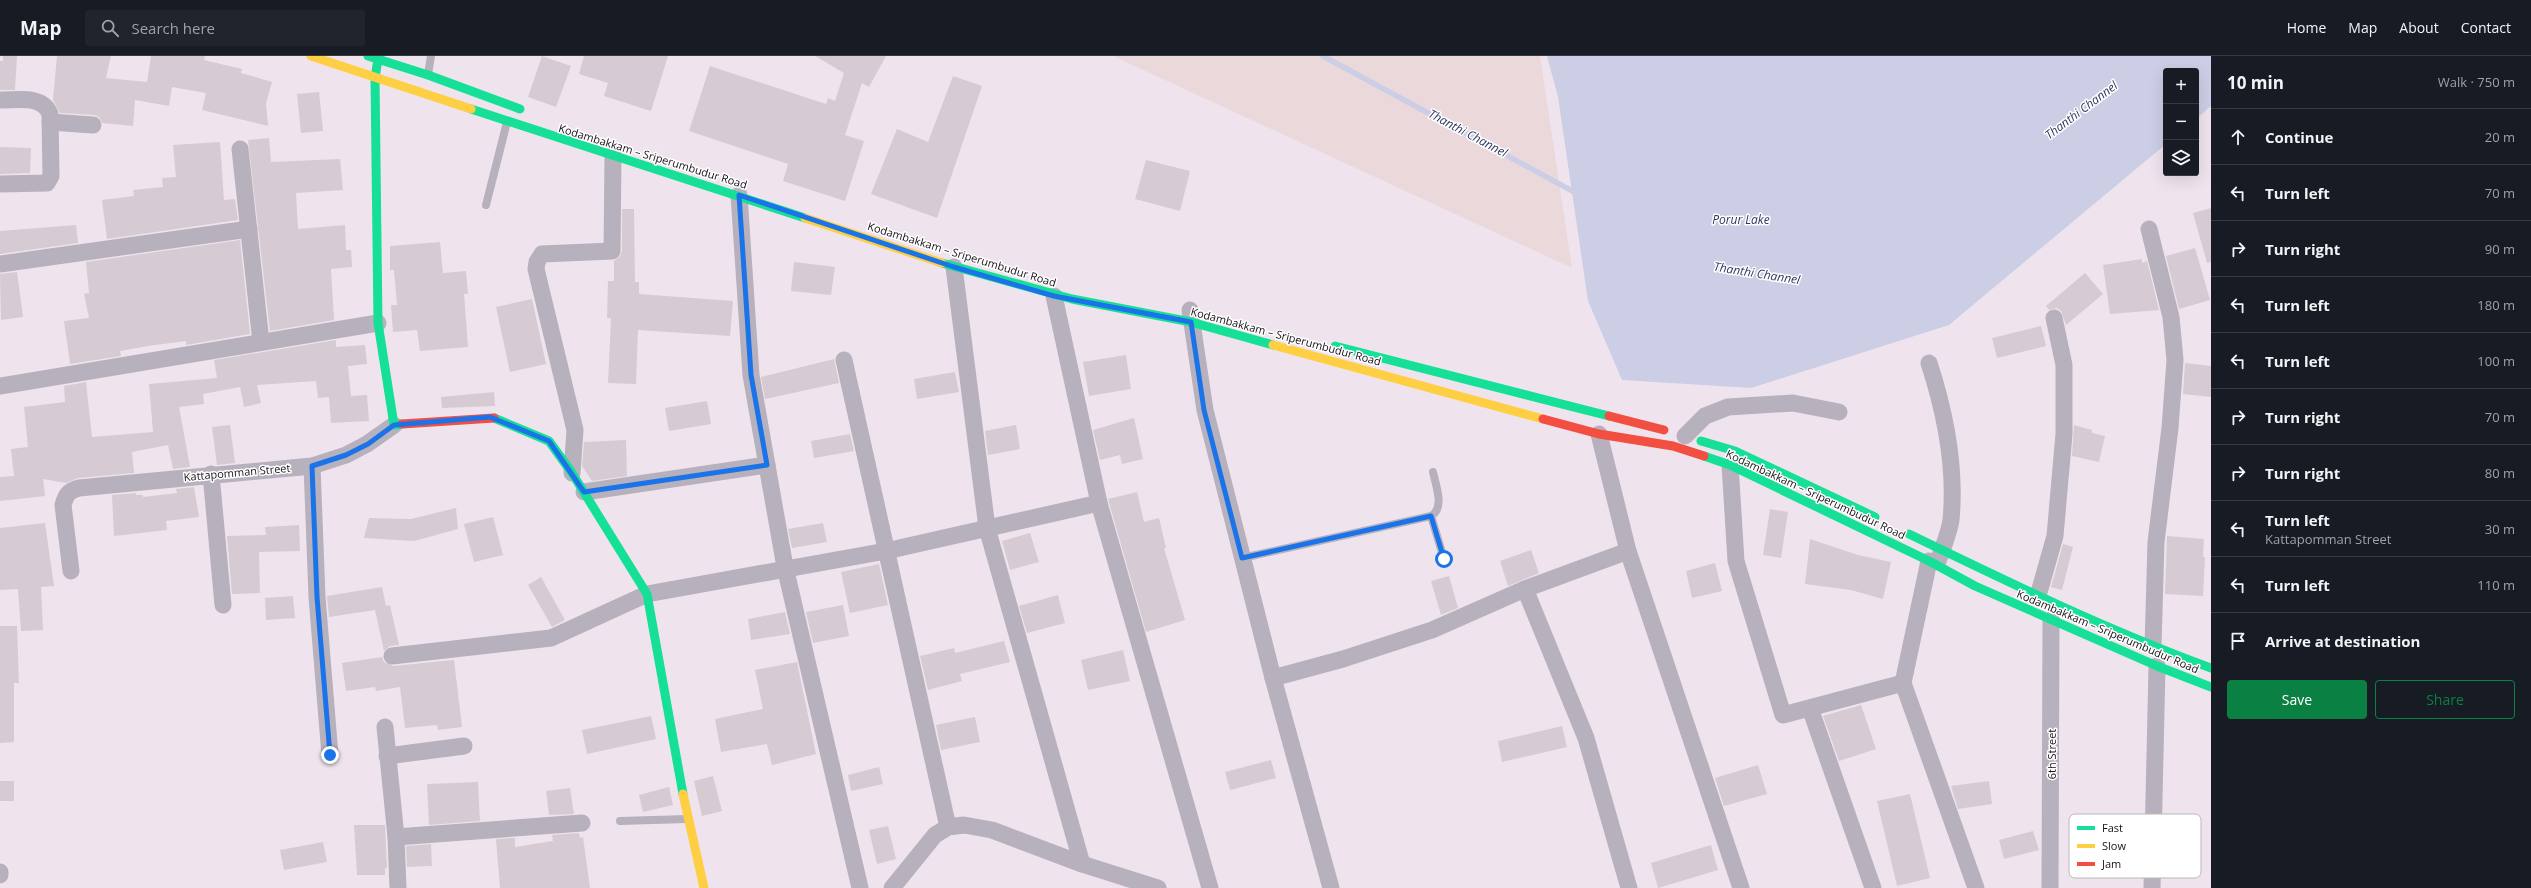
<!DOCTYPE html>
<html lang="en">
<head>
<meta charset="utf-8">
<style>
  :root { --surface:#171b24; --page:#20242c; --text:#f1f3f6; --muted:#9ea1a6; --line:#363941; --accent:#0b8043 }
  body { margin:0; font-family:"Open Sans",sans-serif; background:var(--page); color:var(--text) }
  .controls { position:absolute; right:12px; top:12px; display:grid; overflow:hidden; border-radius:4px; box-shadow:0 4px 16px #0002 }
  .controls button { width:36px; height:36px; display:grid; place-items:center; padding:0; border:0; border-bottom:1px solid var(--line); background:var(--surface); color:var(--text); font:20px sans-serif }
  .stop { position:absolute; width:12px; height:12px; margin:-9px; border:3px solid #1a73e8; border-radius:50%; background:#fff }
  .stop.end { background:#1a73e8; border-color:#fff; box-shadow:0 1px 4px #0008 }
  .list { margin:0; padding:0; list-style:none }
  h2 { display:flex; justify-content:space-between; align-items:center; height:52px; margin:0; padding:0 16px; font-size:17px }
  h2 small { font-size:13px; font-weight:400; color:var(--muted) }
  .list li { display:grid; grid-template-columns:26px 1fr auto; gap:12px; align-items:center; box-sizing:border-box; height:56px; padding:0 16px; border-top:1px solid var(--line) }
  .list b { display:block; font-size:15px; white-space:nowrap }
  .list p { margin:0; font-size:13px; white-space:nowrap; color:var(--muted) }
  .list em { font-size:13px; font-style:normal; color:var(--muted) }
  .actions { display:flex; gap:8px; padding:12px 16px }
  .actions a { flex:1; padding:9px 0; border:1px solid var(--accent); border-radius:4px; text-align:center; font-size:14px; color:var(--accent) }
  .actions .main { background:var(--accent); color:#fff }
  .icon { flex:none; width:22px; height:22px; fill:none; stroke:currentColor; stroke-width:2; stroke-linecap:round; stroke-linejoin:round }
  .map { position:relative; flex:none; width:2211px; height:832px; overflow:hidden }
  header { display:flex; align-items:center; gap:24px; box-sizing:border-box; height:56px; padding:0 20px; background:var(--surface); border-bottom:1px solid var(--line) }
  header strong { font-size:19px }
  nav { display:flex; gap:22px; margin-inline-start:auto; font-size:14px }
  .search { width:280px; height:36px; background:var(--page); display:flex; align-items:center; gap:10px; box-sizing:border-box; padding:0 14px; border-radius:4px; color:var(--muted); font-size:15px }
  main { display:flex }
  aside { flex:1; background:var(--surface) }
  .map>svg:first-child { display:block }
</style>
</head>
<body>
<header>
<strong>Map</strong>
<div class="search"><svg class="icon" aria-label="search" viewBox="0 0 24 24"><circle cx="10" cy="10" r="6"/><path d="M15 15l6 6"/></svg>Search here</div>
<nav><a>Home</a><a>Map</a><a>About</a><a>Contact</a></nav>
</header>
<main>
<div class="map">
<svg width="2211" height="832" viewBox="0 0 2211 832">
  <rect width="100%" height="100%" fill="#efe4ee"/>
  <path fill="#ebd8db" d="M 1113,0 L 1540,0 L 1572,212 Z"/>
  <path fill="#cbcee5" d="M 1547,0 L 2211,0 L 2211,50 L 2196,63 L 2196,15 L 2166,15 L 2166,88 L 1949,269 L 1751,332 L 1622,324 L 1588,245 L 1558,41 Z"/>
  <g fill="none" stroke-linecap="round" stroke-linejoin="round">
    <path stroke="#cbcee5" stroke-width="5.5" d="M 1323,0 L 1578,138"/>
  </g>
  <g fill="#d6cbd2">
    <path d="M 3,0 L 17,0 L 15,34 L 0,34 L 0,5 L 3,5 Z"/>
    <path d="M 57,0 L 111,0 L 106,22 L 147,26 L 151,0 L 205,0 L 204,4 L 242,13 L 241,17 L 272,26 L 266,47 L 268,70 L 202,54 L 206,37 L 172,31 L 169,50 L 135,44 L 133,70 L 102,67 L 99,61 L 94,59 L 60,57 L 53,44 Z"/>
    <path d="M 542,0 L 571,10 L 556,51 L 528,41 Z"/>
    <path d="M 584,0 L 668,0 L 651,55 L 604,40 L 608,27 L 579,18 Z"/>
    <path d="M 815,0 L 886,0 L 869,31 L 862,27 L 845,79 L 864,85 L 845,145 L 783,125 L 788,108 L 689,75 L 710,10 L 826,48 L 828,42 L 835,45 L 844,17 Z"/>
    <path d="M 953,20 L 982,30 L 937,162 L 871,138 L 897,73 L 928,86 Z"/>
    <path d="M 319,36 L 323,75 L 301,77 L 297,38 Z"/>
    <path d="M 269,82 L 271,106 L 340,103 L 343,134 L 296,137 L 298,173 L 345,169 L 346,194 L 351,194 L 352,211 L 331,213 L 334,264 L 270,275 L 248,84 Z"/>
    <path d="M 220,86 L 224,144 L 235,143 L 238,164 L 107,183 L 102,144 L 134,140 L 133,134 L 163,131 L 162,122 L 176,121 L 173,89 Z"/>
    <path d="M 0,91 L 31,92 L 30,117 L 0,118 Z"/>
    <path d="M 1146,104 L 1190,115 L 1180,155 L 1135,143 Z"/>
    <path d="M 2211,152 L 2211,206 L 2207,207 L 2193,157 Z"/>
    <path d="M 622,153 L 634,153 L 635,226 L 639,226 L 639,238 L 733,245 L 730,280 L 638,274 L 636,328 L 608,327 L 611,262 L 607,262 L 608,225 L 614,225 L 614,205 L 620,200 L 622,195 Z"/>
    <path d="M 76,169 L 78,187 L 0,198 L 0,175 Z"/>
    <path d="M 240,184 L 250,278 L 186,289 L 186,285 L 148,290 L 120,295 L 121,300 L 70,308 L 64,265 L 89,262 L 84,238 L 89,237 L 86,206 Z"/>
    <path d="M 440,186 L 443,217 L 466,215 L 468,238 L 464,238 L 468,291 L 420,295 L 417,274 L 393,276 L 391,249 L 397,249 L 394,214 L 390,214 L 390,190 Z"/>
    <path d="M 2195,192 L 2210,244 L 2179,253 L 2166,200 Z"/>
    <path d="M 2142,203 L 2142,207 L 2147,205 L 2159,254 L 2110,258 L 2103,209 Z"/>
    <path d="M 794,206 L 835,211 L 831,239 L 791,235 Z"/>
    <path d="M 17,216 L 23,261 L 1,264 L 0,218 Z"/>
    <path d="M 2085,217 L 2103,238 L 2066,269 L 2061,255 L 2057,252 L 2049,254 L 2046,250 Z"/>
    <path d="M 532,243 L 546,308 L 510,316 L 496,251 Z"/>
    <path d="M 2041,270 L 2046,290 L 1997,302 L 1992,282 Z"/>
    <path d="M 336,284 L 336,291 L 365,289 L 367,308 L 348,310 L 351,340 L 367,339 L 369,365 L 331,367 L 329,341 L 318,342 L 316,325 L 257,329 L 261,347 L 244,351 L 240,331 L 203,338 L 204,348 L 179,351 L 190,411 L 173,413 L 168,389 L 132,396 L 134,417 L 78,422 L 66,427 L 43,423 L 45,440 L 0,445 L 0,421 L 14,420 L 11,393 L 28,391 L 24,351 L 65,346 L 64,330 L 86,326 L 92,381 L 153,376 L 149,328 L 217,322 L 214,304 Z"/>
    <path d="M 1126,299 L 1131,333 L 1089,340 L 1083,306 Z"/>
    <path d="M 834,303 L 839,327 L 765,343 L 761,321 Z"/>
    <path d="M 2185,307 L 2211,310 L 2211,341 L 2183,338 Z"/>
    <path d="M 955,316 L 959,336 L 917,343 L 914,323 Z"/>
    <path d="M 494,336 L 495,350 L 442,352 L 441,341 Z"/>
    <path d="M 707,345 L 711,368 L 669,375 L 665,352 Z"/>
    <path d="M 1134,362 L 1143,403 L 1122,408 L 1120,399 L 1100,404 L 1093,374 Z"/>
    <path d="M 230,369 L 235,407 L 217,409 L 212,371 Z"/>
    <path d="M 1016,369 L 1020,393 L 988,399 L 985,375 Z"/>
    <path d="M 2074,369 L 2092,374 L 2092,377 L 2105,380 L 2099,406 L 2072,400 Z"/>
    <path d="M 850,378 L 854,395 L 814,402 L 811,385 Z"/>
    <path d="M 626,384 L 627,420 L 592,425 L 582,410 L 584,386 Z"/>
    <path d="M 194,431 L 199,461 L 166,465 L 167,474 L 114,480 L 112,439 L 136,437 L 136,439 L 143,439 L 143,441 L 177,437 L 176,433 Z"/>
    <path d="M 1137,436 L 1144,466 L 1159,462 L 1166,492 L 1164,492 L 1185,564 L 1146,576 L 1108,443 Z"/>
    <path d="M 456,452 L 458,473 L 414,485 L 364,482 L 369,462 L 411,463 Z"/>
    <path d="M 1770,453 L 1788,456 L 1781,502 L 1763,499 Z"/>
    <path d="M 493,461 L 503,499 L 474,506 L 464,468 Z"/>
    <path d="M 45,467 L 54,530 L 41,531 L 43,574 L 21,575 L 18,533 L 0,534 L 0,472 Z"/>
    <path d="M 823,467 L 827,486 L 792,492 L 788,473 Z"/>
    <path d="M 299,469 L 300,495 L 259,496 L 260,537 L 232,538 L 227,480 L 266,479 L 265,471 Z"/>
    <path d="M 1030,477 L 1039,506 L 1010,514 L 1002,485 Z"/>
    <path d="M 2167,480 L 2204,483 L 2203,501 L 2205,501 L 2203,540 L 2165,538 Z"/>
    <path d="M 1810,483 L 1858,499 L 1891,506 L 1883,543 L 1851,534 L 1805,528 Z"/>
    <path d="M 2063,488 L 2073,491 L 2062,534 L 2051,531 Z"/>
    <path d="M 1531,494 L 1539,517 L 1508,530 L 1500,505 Z"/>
    <path d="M 1715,507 L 1722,535 L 1692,542 L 1686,515 Z"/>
    <path d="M 879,508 L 888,549 L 850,557 L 841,516 Z"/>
    <path d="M 1449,520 L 1458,552 L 1441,559 L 1431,525 Z"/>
    <path d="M 541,521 L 565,564 L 552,571 L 528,529 Z"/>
    <path d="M 382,531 L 386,550 L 390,549 L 399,589 L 390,590 L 384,595 L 375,554 L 329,561 L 327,540 Z"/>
    <path d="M 1058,539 L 1065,567 L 1027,577 L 1019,550 Z"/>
    <path d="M 293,540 L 295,562 L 266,564 L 265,542 Z"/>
    <path d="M 843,549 L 849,580 L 813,587 L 806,556 Z"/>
    <path d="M 785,556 L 790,578 L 751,584 L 748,563 Z"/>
    <path d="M 0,570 L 17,570 L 19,627 L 14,627 L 14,686 L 0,687 Z"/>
    <path d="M 1004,585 L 1010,606 L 960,618 L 962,625 L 928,634 L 920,600 L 954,592 L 955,597 Z"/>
    <path d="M 1123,594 L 1130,625 L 1088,634 L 1081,604 Z"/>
    <path d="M 382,601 L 384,606 L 393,610 L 454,604 L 462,671 L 438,674 L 437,669 L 405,672 L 400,631 L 376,635 L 375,631 L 346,635 L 342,607 Z"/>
    <path d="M 797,606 L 816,698 L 772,709 L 767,688 L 721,696 L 715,663 L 763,653 L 755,614 Z"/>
    <path d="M 1861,649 L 1876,693 L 1839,705 L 1823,660 Z"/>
    <path d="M 651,660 L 656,683 L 587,698 L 582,674 Z"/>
    <path d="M 975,661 L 980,686 L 941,694 L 936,669 Z"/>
    <path d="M 1562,670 L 1567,691 L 1502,706 L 1498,685 Z"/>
    <path d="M 1271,704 L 1276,722 L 1230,734 L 1225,716 Z"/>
    <path d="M 1758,709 L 1767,738 L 1724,750 L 1715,722 Z"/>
    <path d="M 879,711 L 883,728 L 851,735 L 848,719 Z"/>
    <path d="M 713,720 L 722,755 L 702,760 L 694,725 Z"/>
    <rect x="0" y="725" width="14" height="20"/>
    <path d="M 1989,725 L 1992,748 L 1958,753 L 1951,730 Z"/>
    <path d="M 478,726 L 480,765 L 429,769 L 427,728 Z"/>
    <path d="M 669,731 L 673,749 L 643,756 L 639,739 Z"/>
    <path d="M 570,732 L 574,758 L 549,759 L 546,735 Z"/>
    <path d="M 1910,738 L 1930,822 L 1897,830 L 1877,745 Z"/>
    <path d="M 354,769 L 385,769 L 387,812 L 385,812 L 385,819 L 357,819 Z"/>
    <path d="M 888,770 L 896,803 L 877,808 L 869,774 Z"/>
    <path d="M 2033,775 L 2039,794 L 2004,803 L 1999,784 Z"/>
    <path d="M 579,777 L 580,782 L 583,781 L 590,832 L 500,832 L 496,783 L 515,782 L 515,791 L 553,785 L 552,779 Z"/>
    <path d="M 323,786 L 327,806 L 284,814 L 280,794 Z"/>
    <path d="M 431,788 L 432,810 L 407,811 L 406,790 Z"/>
    <path d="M 1711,789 L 1718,814 L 1658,832 L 1651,807 Z"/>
  </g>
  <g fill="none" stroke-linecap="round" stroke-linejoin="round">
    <g stroke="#b6b1bc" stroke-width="8">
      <path d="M 428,18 L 431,0"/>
      <path d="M 486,149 L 507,66"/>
      <path d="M 1431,460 L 1444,503"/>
      <path d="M 1242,502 L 1431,460 C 1445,452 1436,430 1433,416"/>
      <path d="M 620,765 L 687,763"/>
    </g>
    <g stroke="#b6b1bc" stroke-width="17">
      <path d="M 0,44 C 18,44 43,39 50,58 L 51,120 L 47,127 L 0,128"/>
      <path d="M 50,66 L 93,69"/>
      <path d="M 240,93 L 261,286"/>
      <path d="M 739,139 L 751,319 L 785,511 L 860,832"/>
      <path d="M 2149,173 L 2171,261 L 2175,304 L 2170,372 L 2156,486 L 2153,591"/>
      <path d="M 0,208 L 249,173"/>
      <path d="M 954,211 L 987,472 L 1082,808"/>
      <path d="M 1054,240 L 1099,447 L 1210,832"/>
      <path d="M 1190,254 L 1205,354 L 1273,622 L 1331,832"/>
      <path d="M 844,304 L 948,771"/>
      <path d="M 1929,307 C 1945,356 1956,411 1951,464 C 1949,477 1943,492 1938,505"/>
      <path d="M 0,330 L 378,267"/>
      <path d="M 1599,378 L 1628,495 L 1741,832"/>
      <path d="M 1685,380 L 1705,360 L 1728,351 L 1793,347 L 1839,356"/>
      <path d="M 1730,409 L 1736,505 L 1783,659 L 1903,627"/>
      <path d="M 312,410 L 317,541 L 330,699"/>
      <path d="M 572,417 L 575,374 L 536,213 L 537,206 L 542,198 L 612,195 L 613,99"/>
      <path d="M 211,418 L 223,549"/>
      <path d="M 584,436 L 767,409"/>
      <path d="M 1628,495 L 1525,533 L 1586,682 L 1629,832"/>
      <path d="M 1929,505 L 1903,627 L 1976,832"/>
      <path d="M 71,515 L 63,449 C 66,439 68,435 79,432 L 312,410 L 346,399 L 367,388 L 394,369"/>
      <path d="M 2038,540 L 2055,480 L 2064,378 L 2064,309 L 2054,262"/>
      <path d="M 392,600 L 551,582 L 647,538 L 886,495 L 1099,447"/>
      <path d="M 1273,622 L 1343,603 L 1432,574 L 1525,533"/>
      <path d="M 1810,652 L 1873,832"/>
      <path d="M 385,671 L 396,781 L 398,832"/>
      <path d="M 387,700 L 464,690"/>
      <path d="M 396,781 L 582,767"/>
      <path d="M 0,816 L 0,819"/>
      <path d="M 892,832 L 935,779 L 948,771 L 964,769 L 992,774 L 1082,808 L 1158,832"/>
      <path d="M 2050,832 L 2051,564"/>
      <path d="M 2152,832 L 2157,610"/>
    </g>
    <g stroke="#16e098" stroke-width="9">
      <path d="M 368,0 L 428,19 L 520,53"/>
      <path d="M 378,3 L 375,22 L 378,267 L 394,369 L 402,368"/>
      <path d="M 471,53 L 805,162"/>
      <path d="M 942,207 L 1072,243 L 1191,266 L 1273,289"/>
      <path d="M 1335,290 L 1609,360"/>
      <path d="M 494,362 L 549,385 L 572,417 L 647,538 L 683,738"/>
      <path d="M 1701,385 L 1735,395 L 1875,461"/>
      <path d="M 1704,400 L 1730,409 L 1929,505 L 1975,530 L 2157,610 L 2211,631"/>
      <path d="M 1909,478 C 2008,526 2107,574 2211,612"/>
    </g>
    <g stroke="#ffcf43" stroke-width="9">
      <path d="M 311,0 L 471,53"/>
      <path d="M 805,162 L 942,207"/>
      <path d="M 1273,289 L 1543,363"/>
      <path d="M 683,738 L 704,832"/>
    </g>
    <g stroke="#f24e42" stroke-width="9">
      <path d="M 1609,360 L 1664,374"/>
      <path d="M 1543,363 L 1599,378 L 1673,390 L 1704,400"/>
      <path d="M 402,368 L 494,362"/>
    </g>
  </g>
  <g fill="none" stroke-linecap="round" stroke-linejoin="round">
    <path stroke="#1a73e8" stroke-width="5" d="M 330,699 L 317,541 L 312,410 L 346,399 L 368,388 L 394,369 L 490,361 L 549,385 L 584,436 L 767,409 L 751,319 L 739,139 L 954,211 L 1054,240 L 1191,266 L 1204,354 L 1242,502 L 1431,460 L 1444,503"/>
  </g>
  <g text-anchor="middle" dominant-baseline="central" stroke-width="3" stroke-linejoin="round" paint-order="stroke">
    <g font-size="11" fill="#181118" stroke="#fff">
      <text transform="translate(653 100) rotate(17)">Kodambakkam – Sriperumbudur Road</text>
      <text transform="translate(962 198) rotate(17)">Kodambakkam – Sriperumbudur Road</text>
      <text transform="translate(1286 280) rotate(15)">Kodambakkam – Sriperumbudur Road</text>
      <text transform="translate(237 416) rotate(-5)">Kattapomman Street</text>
      <text transform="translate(1816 438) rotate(25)">Kodambakkam – Sriperumbudur Road</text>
      <text transform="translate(2108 575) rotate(23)">Kodambakkam – Sriperumbudur Road</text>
      <text transform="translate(2051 698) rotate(-90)">6th Street</text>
    </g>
    <g font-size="12" font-style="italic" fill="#2e3860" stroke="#fff">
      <text transform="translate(2081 54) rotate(-37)">Thanthi Channel</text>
      <text transform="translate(1468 77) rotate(28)">Thanthi Channel</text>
      <text x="1741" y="163">Porur Lake</text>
      <text transform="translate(1757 217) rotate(9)">Thanthi Channel</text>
    </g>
  </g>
  <rect x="2069" y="758" width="132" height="64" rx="6" fill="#fff" stroke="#bab8ba" stroke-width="1"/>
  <rect x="2077" y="770" width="18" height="4" fill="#16e098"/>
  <rect x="2077" y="788" width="18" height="4" fill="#ffcf43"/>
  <rect x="2077" y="806" width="18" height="4" fill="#f24e42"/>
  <g font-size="11" fill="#181118">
    <text x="2102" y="776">Fast</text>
    <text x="2102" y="794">Slow</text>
    <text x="2102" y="812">Jam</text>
  </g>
</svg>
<div class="controls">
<button>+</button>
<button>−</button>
<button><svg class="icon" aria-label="layers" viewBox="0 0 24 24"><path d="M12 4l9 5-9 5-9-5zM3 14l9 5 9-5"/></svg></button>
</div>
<div class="stop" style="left:1444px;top:503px"></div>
<div class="stop end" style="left:330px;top:699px"></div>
</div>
<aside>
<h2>10 min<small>Walk · 750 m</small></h2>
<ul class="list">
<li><svg class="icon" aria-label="ahead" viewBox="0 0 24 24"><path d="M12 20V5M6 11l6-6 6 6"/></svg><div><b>Continue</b></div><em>20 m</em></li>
<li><svg class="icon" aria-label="left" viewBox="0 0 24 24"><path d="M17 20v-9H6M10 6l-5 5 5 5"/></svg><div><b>Turn left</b></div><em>70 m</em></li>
<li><svg class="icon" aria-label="right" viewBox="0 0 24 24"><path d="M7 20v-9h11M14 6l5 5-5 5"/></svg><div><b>Turn right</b></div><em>90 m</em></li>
<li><svg class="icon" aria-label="left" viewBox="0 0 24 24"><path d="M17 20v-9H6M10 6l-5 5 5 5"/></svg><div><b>Turn left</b></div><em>180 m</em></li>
<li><svg class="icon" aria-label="left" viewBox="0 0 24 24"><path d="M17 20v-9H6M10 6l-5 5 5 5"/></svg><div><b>Turn left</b></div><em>100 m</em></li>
<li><svg class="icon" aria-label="right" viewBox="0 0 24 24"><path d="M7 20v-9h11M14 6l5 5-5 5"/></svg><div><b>Turn right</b></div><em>70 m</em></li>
<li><svg class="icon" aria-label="right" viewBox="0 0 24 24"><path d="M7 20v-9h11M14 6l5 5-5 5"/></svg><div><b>Turn right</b></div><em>80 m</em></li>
<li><svg class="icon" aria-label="left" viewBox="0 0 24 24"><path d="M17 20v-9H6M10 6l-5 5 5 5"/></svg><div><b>Turn left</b><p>Kattapomman Street</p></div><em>30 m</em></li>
<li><svg class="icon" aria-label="left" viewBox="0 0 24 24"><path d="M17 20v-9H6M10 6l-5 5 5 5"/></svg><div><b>Turn left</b></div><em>110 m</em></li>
<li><svg class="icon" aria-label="arrive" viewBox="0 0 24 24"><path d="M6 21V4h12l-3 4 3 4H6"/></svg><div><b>Arrive at destination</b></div></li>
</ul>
<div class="actions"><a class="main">Save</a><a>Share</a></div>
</aside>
</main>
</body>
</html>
